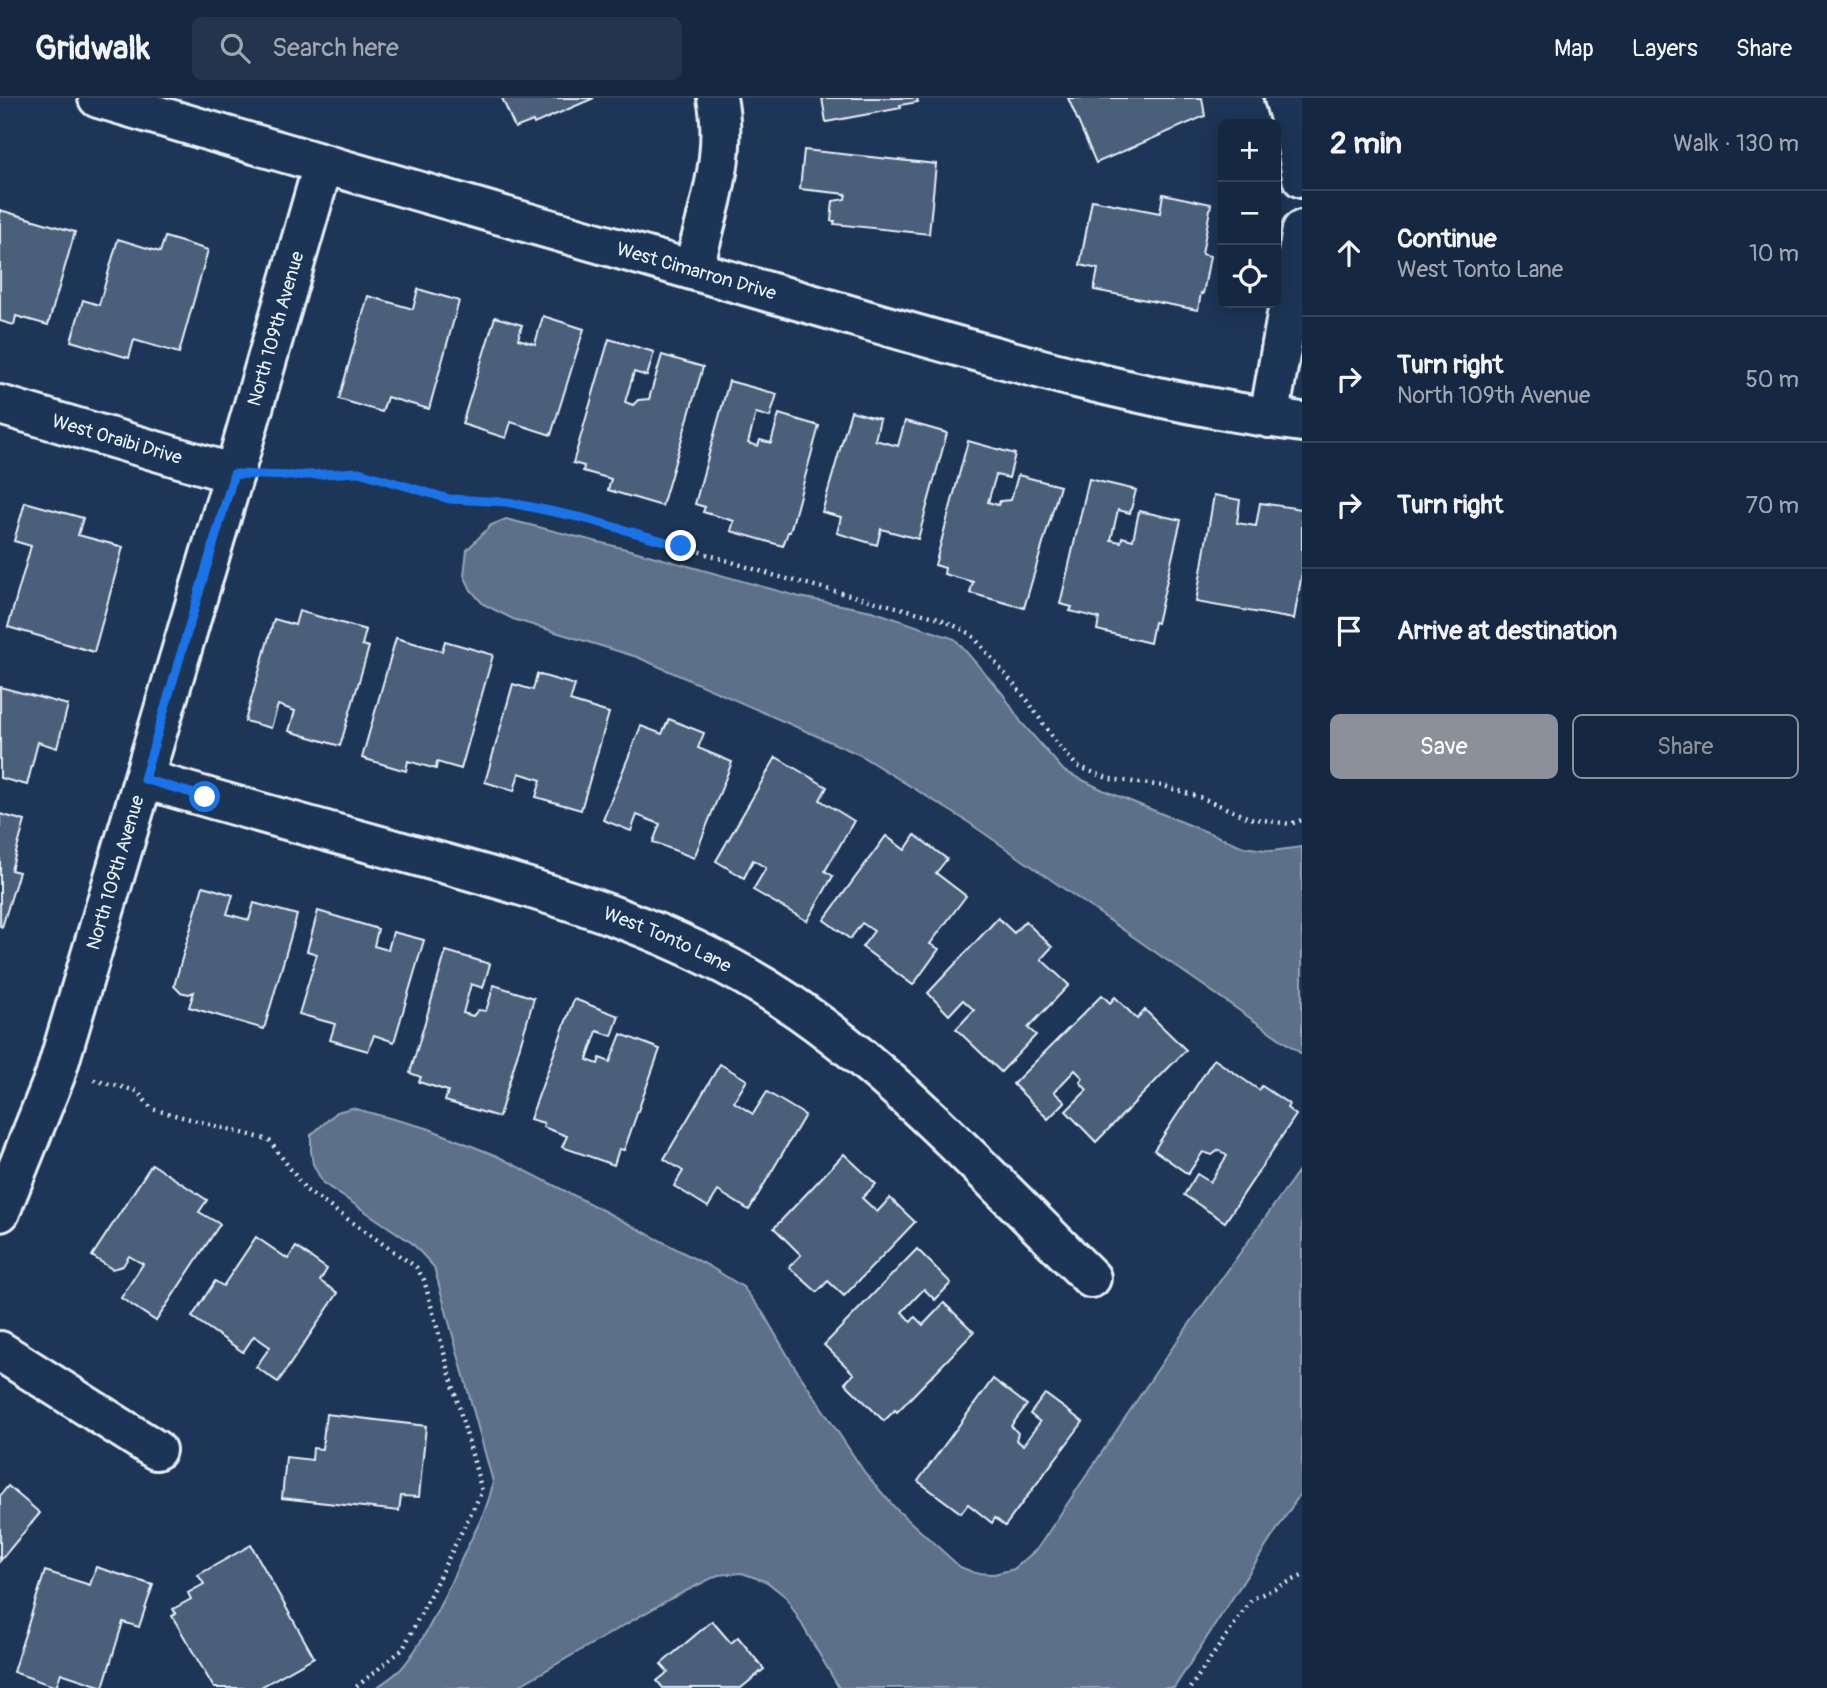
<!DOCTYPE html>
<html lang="en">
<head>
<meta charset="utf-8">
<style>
  :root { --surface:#162841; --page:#23344c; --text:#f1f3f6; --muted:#9ea6b1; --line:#35445a; --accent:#8c9099 }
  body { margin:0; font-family:Pangolin,sans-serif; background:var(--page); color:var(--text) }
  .controls { position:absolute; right:21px; top:21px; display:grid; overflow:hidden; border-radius:10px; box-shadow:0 4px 18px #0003 }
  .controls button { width:63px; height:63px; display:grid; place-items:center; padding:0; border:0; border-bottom:2px solid var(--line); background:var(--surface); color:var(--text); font:35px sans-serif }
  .stop { position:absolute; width:21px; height:21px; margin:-16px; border:5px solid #1a73e8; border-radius:50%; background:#fff }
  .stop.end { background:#1a73e8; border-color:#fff; box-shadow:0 2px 7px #0008 }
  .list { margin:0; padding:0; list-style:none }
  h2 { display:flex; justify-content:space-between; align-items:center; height:91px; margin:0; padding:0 28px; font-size:30px }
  h2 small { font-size:23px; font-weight:400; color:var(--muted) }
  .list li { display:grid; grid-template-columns:46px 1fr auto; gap:21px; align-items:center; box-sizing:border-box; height:126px; padding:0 28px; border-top:2px solid var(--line) }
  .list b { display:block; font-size:26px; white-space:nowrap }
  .list p { margin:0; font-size:23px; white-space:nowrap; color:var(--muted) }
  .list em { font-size:23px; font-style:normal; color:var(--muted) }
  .actions { display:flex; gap:14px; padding:21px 28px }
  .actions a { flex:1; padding:16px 0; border:2px solid var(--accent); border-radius:10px; text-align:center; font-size:24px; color:var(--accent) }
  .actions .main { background:var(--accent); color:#fff }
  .icon { flex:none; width:38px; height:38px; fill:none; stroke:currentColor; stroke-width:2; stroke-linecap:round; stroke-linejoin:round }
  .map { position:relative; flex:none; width:1302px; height:1590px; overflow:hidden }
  header { display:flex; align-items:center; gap:42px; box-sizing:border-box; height:98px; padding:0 35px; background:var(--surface); border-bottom:2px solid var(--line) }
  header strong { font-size:33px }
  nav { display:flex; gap:38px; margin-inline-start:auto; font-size:24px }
  .search { width:490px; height:63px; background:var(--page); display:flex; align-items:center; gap:18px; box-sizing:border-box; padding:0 24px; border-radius:10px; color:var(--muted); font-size:26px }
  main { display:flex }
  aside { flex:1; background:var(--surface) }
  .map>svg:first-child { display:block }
</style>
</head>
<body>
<header>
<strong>Gridwalk</strong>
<div class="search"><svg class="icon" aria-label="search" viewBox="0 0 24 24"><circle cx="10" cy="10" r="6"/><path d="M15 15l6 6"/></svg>Search here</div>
<nav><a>Map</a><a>Layers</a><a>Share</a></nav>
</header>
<main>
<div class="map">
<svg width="1302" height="1590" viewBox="0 0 1302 1590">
  <rect width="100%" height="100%" fill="#1d3557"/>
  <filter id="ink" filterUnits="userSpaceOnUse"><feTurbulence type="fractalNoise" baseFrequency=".0143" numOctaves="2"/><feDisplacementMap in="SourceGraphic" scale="14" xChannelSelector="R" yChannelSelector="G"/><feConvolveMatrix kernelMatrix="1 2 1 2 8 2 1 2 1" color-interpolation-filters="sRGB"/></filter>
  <g filter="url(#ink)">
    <g fill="#5d7089" stroke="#95a4b5" stroke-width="2">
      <path d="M 506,421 L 634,453 L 800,499 L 872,513 L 955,541 L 1003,596 L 1021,624 L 1064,673 L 1103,692 L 1244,749 L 1272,753 L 1302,749 L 1302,956 L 965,722 L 858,656 L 637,559 L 513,521 L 483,506 L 471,492 L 464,477 L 467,452 L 491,427 Z"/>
      <path d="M 352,1010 L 427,1030 L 497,1058 L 604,1113 L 709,1168 L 743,1189 L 763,1215 L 792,1265 L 865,1375 L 895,1410 L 960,1469 L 975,1475 L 994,1476 L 1014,1471 L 1037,1451 L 1168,1256 L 1302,1068 L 1302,1393 L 1174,1590 L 839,1590 L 786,1499 L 767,1484 L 742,1475 L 718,1477 L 670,1501 L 515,1590 L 376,1590 C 384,1584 394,1578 401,1571 C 426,1543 447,1492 463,1458 C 474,1434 489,1410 493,1384 L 434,1169 L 412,1145 L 323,1085 L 313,1066 L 311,1053 L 311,1037 L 337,1014 Z"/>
    </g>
    <g fill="#495e7a" stroke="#e8f1f8" stroke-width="2">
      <path d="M 502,0 L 594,0 L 534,26 L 533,23 L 515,30 Z"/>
      <path d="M 822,0 L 917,0 L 918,4 L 900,7 L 901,10 L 826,24 Z"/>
      <path d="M 1068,0 L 1202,0 L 1205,18 L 1096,65 Z"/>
      <path d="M 804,52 L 936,66 L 929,136 L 834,126 L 835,123 L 831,123 L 833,103 L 845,101 L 846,96 L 800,91 Z"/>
      <path d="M 1163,96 L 1211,106 L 1202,156 L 1210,158 L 1203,196 L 1201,195 L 1198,212 L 1094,192 L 1098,171 L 1080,167 L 1092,102 L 1160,115 Z"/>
      <path d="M 0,112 L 75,134 L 48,227 L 16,218 L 14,227 L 0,223 Z"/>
      <path d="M 165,139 L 208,152 L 179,255 L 134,242 L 129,260 L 71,243 L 83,202 L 99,207 L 118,141 L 160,154 Z"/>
      <path d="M 418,191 L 459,203 L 429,311 L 387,299 L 382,314 L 339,301 L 368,198 L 413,211 Z"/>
      <path d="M 543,218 L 584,231 L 551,337 L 511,324 L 506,340 L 462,326 L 495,219 L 522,227 L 518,241 L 535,246 Z"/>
      <path d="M 609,241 L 654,254 L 647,278 L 634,274 L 625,304 L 633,307 L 638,302 L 649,301 L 662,257 L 703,269 L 662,408 L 608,392 L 611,381 L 583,373 L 584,368 L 573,365 Z"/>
      <path d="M 729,283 L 777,296 L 770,319 L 756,315 L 748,345 L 758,348 L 760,342 L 771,345 L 779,316 L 819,328 L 790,434 L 788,434 L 783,448 L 731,433 L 734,423 L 703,414 L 705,409 L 695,406 Z"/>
      <path d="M 851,313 L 880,321 L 875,342 L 898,348 L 905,323 L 947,335 L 918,441 L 881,431 L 877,447 L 837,435 L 841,419 L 822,414 Z"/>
      <path d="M 968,343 L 1015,356 L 1009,380 L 996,377 L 988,404 L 998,407 L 1000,403 L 1011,402 L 1018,377 L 1060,388 L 1024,510 L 970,495 L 973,484 L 944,476 L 945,470 L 935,467 Z"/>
      <path d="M 1089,381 L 1136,392 L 1130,415 L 1118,412 L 1111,442 L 1121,444 L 1122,439 L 1133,442 L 1139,413 L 1181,422 L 1157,525 L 1154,524 L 1150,545 L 1097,532 L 1099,520 L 1070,513 L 1072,509 L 1060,506 Z"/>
      <path d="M 1214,397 L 1240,402 L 1237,425 L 1256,428 L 1260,405 L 1302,411 L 1302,475 L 1294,521 L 1196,504 Z"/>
      <path d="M 25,404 L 83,420 L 78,437 L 123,449 L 94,554 L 8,529 L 31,448 L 14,443 Z"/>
      <path d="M 299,513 L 366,532 L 362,547 L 369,549 L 340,648 L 289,633 L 295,613 L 278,607 L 271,630 L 245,623 L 274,521 L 295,527 Z"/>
      <path d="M 396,540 L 442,553 L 445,543 L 493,557 L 461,671 L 437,664 L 436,671 L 408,663 L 406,673 L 362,660 Z"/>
      <path d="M 537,576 L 575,587 L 570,603 L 609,615 L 581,712 L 536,699 L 541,682 L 519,675 L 514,693 L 485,684 L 513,586 L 533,592 Z"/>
      <path d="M 0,589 L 68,607 L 57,650 L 38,644 L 27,687 L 0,680 Z"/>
      <path d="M 669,621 L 704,635 L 698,650 L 732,664 L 694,760 L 653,744 L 660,726 L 637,717 L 631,733 L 603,722 L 641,628 L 662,636 Z"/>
      <path d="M 776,659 L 827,689 L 820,702 L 854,723 L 825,773 L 833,778 L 807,823 L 753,792 L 766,770 L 753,762 L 744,780 L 716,763 Z"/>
      <path d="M 0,716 L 25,723 L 11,772 L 19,774 L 2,829 L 0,828 Z"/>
      <path d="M 915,737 L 947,761 L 936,775 L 966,798 L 930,846 L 939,851 L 913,887 L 862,849 L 874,833 L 862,825 L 850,841 L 824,822 L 886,738 L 905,752 Z"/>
      <path d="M 203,788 L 233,797 L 227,816 L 249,822 L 254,805 L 297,817 L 264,931 L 189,909 L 194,894 L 189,896 L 180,894 L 174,888 Z"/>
      <path d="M 318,813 L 378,831 L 374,848 L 388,852 L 393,834 L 424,842 L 394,944 L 374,937 L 368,953 L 330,942 L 335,926 L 299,916 L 317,856 L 307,853 Z"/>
      <path d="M 998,820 L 1014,835 L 1025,823 L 1052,849 L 1041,861 L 1069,887 L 1028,930 L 1036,937 L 1001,974 L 956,931 L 974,912 L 963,902 L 949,917 L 928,895 Z"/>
      <path d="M 446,853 L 490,866 L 483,890 L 471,886 L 463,915 L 473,918 L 478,912 L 486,913 L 494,887 L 534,900 L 499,1019 L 445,1003 L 448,993 L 419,984 L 421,979 L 410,975 Z"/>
      <path d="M 1102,897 L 1110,905 L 1115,899 L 1137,921 L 1145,912 L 1186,952 L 1096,1044 L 1066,1013 L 1087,992 L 1080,984 L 1083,980 L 1075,972 L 1054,994 L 1065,1004 L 1048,1021 L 1013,986 Z"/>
      <path d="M 574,901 L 619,918 L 612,938 L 597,933 L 587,962 L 598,966 L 600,960 L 610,964 L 621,936 L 660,951 L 624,1052 L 619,1051 L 614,1067 L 562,1049 L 567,1038 L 543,1029 L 544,1025 L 530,1021 Z"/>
      <path d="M 1214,961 L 1259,992 L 1262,988 L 1289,1006 L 1287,1010 L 1296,1017 L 1225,1124 L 1184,1097 L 1197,1076 L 1210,1084 L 1227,1058 L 1219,1052 L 1212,1057 L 1203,1054 L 1188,1076 L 1154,1052 Z"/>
      <path d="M 720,966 L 747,982 L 734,1004 L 753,1016 L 767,994 L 805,1017 L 749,1112 L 718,1093 L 708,1109 L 674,1088 L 683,1073 L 664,1061 Z"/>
      <path d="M 844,1056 L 876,1086 L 862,1100 L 877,1114 L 890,1100 L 915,1124 L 844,1198 L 828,1183 L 817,1194 L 789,1169 L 801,1157 L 774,1130 Z"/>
      <path d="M 152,1066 L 207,1102 L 199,1114 L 220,1126 L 156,1223 L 121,1200 L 143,1166 L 129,1158 L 123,1168 L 112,1171 L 92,1158 Z"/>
      <path d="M 256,1139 L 288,1161 L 296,1149 L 327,1171 L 320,1183 L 338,1195 L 278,1284 L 256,1269 L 270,1249 L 254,1238 L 243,1254 L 192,1219 L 215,1183 L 223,1188 Z"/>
      <path d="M 917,1151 L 951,1185 L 935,1202 L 924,1191 L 902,1214 L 911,1224 L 915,1219 L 923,1227 L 944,1205 L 974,1234 L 897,1314 L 895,1312 L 884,1323 L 845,1285 L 854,1276 L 824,1247 Z"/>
      <path d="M 993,1281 L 1027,1307 L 1011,1328 L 1018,1335 L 1016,1342 L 1023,1347 L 1040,1324 L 1030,1316 L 1045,1296 L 1083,1324 L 1005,1428 L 995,1420 L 992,1425 L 968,1406 L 961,1415 L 918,1383 Z"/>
      <path d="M 326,1316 L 426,1328 L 419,1399 L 401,1398 L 399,1413 L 282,1400 L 286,1359 L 312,1362 L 313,1350 L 322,1351 Z"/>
      <path d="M 8,1388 L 40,1415 L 0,1463 L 0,1398 Z"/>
      <path d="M 251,1447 L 314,1559 L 259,1590 L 214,1590 L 172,1518 L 176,1516 L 173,1511 L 191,1501 L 188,1495 L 204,1486 L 198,1477 Z"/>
      <path d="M 96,1469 L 153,1487 L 139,1529 L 123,1524 L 103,1589 L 61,1575 L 56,1589 L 13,1574 L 45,1473 L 90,1487 Z"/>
      <path d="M 712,1523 L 731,1545 L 738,1539 L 764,1571 L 741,1590 L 663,1590 L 657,1583 L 668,1574 L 661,1566 Z"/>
    </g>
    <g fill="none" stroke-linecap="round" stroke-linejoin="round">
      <g stroke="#e8f1f8" stroke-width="44">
        <g id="minor">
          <path id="s1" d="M 98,0 C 322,67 547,130 772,195 C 946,244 1122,301 1302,324"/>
          <path d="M 1284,0 L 1295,38 L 1302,80"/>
          <path d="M 693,172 C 707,117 729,57 717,0"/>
          <path id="s2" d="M 0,307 L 234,376"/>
          <path d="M 1269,320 L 1302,132"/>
          <path id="s3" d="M 144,681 C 244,711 345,738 446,766 C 565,799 682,834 786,903 C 897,977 996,1087 1091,1180"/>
          <path id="s4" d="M 0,1114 L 55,978 L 234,376 L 323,67"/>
          <path d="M 0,1253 L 156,1352"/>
        </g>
      </g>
      <g stroke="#e8f1f8" stroke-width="4.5" stroke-dasharray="2 5" stroke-linecap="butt">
        <path d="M 276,377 L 359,374 L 449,401 L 507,404 L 583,420 L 681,448 L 776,478 L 939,520 L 971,536 L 1028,603 L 1057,646 L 1077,668 L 1110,681 L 1164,688 L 1202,700 L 1249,720 L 1290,726 L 1302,722"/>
        <path d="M 94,982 L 137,993 L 152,1011 L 269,1042 L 306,1092 L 416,1169 L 424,1182 L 482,1393 L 403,1551 L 355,1590"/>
        <path d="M 1190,1590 L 1252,1501 L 1302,1478"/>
      </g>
      <use href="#minor" stroke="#1d3557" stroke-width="38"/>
    </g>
  </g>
  <g fill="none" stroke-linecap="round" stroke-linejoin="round" filter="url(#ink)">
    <path stroke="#1a73e8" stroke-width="9" d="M 205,699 L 144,681 L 234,376 L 290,378 L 359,374 L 449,401 L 507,404 L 583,420 L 681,448"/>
  </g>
  <g text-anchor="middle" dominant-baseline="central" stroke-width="5" stroke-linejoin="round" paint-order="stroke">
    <g font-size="19" fill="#e8f1f8" stroke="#1d3557">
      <text stroke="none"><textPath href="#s1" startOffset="623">West Cimarron Drive</textPath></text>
      <text stroke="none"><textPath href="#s4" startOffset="926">North 109th Avenue</textPath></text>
      <text stroke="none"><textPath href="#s2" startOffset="122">West Oraibi Drive</textPath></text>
      <text stroke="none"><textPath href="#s4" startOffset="359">North 109th Avenue</textPath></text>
      <text stroke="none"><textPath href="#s3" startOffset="548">West Tonto Lane</textPath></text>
    </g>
  </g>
</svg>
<div class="controls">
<button>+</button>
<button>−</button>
<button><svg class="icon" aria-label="locate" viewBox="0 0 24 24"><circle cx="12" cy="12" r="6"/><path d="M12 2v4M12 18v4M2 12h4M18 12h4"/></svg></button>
</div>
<div class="stop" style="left:205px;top:699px"></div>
<div class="stop end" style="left:681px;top:448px"></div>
</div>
<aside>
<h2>2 min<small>Walk · 130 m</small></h2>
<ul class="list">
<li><svg class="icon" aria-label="ahead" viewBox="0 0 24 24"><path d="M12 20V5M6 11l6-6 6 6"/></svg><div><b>Continue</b><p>West Tonto Lane</p></div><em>10 m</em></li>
<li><svg class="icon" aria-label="right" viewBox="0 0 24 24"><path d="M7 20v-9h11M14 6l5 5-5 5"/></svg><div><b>Turn right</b><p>North 109th Avenue</p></div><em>50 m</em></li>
<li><svg class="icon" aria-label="right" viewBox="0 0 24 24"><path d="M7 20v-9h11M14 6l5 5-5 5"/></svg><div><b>Turn right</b></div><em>70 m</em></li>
<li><svg class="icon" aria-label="arrive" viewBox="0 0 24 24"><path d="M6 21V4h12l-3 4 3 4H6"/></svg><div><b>Arrive at destination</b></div></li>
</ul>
<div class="actions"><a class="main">Save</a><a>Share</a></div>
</aside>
</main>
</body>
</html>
